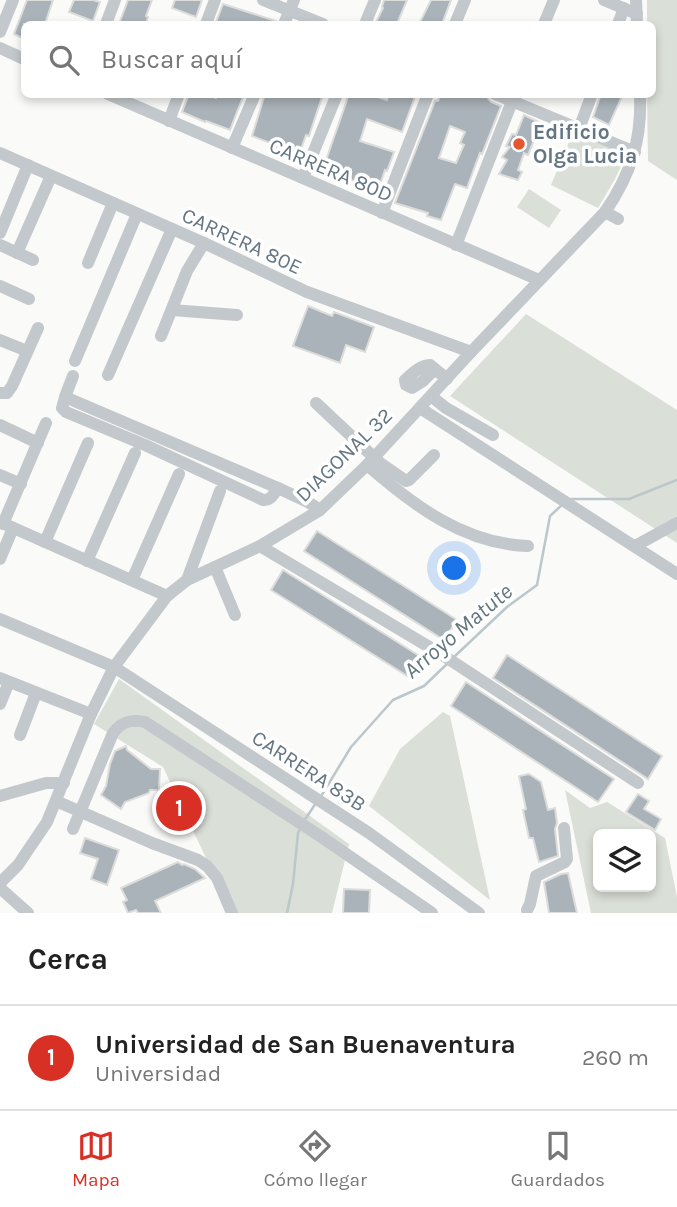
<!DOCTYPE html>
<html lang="es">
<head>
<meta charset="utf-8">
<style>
  :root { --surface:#fff; --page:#f2f2f2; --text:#222; --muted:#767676; --line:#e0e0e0; --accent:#d93025 }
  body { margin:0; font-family:Karla,sans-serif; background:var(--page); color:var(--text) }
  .controls { position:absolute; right:21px; bottom:21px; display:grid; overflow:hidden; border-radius:10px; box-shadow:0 4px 10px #0003 }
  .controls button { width:63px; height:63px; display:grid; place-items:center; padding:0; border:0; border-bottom:2px solid var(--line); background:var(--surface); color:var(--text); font:35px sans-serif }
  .you { position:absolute; left:455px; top:569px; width:24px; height:24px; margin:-18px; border:5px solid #fff; border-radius:50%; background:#1a73e8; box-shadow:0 0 0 10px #1a73e833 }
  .badge { display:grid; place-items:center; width:46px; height:46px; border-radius:50%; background:var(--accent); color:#fff; font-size:23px; font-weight:700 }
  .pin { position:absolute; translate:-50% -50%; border:4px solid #fff; box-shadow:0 2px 7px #0006 }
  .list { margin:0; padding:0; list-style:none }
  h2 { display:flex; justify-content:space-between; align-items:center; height:91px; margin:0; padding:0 28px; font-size:30px }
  h2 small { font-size:23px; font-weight:400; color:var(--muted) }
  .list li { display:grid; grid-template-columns:46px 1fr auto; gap:21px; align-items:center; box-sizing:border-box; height:105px; padding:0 28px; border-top:2px solid var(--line) }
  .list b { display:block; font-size:26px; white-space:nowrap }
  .list p { margin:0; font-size:23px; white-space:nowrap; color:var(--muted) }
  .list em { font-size:23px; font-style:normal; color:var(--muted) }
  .icon { flex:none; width:38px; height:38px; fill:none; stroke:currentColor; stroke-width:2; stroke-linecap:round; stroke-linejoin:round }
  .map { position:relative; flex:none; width:677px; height:913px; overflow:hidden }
  .search { position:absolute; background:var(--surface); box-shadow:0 4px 10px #0003; left:21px; right:21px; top:21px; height:77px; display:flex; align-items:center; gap:18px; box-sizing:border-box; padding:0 24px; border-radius:10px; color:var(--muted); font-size:26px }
  .sheet { height:196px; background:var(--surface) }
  nav { display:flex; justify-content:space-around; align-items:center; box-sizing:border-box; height:98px; border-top:2px solid var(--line); background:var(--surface); font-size:19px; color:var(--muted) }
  nav a { display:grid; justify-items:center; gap:4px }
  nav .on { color:var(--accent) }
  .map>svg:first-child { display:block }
</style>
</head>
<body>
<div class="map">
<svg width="677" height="913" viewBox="0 0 677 913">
  <rect width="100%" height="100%" fill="#fafaf8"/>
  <g fill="#dadfd7" fill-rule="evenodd">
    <path d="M 647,0 L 677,0 L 677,180 L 648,161 L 647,95 L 652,94 L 652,24 L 647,24 Z"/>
    <path d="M 574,130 L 628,152 L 615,179 L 598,208 L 551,185 Z"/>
    <path d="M 529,189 L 561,210 L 549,228 L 517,207 Z"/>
    <path d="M 526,314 L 677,410 L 677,543 L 450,396 Z"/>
    <path d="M 119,679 L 349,844 L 332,913 L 232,913 L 163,767 L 94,724 Z"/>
    <path d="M 443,712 L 450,716 L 490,900 L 369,806 L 400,749 Z"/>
    <path d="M 565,790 L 590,808 L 607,802 L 665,838 L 677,897 L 677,913 L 591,913 ZM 598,834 L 651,834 L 651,887 L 598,887 Z"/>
  </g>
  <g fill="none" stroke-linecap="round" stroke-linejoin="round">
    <g stroke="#bbc7cb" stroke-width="2.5">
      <path d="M 571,499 L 629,499 L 677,480"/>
      <path d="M 455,656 L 507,607 L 537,585 L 550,516 L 563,504"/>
      <path d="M 320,798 L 351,747 L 393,700 L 424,686 L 448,663"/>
      <path d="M 304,821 L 316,803"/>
      <path d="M 287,913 L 293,884 L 298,833 L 301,827"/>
    </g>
  </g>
  <g fill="#aab3b9" stroke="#dcdcda" stroke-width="2" fill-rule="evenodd">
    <path d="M 27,0 L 53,0 L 45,24 L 24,24 L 24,39 L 14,34 Z"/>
    <path d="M 74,0 L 93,0 L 100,2 L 93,21 L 69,12 Z"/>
    <path d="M 128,0 L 152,0 L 146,16 L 148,17 L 146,24 L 119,24 Z"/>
    <path d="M 175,0 L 202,0 L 196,17 L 172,8 Z"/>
    <path d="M 384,0 L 407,0 L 397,24 L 375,24 L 383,8 L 382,7 Z"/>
    <path d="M 431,0 L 451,0 L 442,24 L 427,24 L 420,22 Z"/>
    <path d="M 223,4 L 276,21 L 275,24 L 224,24 L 216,22 Z"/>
    <path d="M 189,94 L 206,94 L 216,98 L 217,94 L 244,94 L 230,130 L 206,121 L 205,122 L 182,112 Z"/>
    <path d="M 265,94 L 323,94 L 309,136 L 306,135 L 298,158 L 275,149 L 276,145 L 252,136 Z"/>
    <path d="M 349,94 L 368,94 L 387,100 L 389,94 L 416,94 L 402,132 L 367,119 L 360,141 L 394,152 L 387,171 L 385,170 L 377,193 L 353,184 L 354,181 L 323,169 Z"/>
    <path d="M 441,94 L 481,94 L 487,97 L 491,102 L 501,106 L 482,154 L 480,153 L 475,166 L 467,188 L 455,184 L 441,220 L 427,216 L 428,213 L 395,203 L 435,101 L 438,101 ZM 450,126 L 465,132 L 460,143 L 464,145 L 456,163 L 439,158 Z"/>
    <path d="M 601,94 L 623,94 L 609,125 L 593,117 Z"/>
    <path d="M 524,115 L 541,123 L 528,155 L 524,153 L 518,170 L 522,172 L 518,180 L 499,174 L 507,160 L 502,157 L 510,147 L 506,146 L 512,134 L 516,135 Z"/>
    <path d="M 308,306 L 332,316 L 334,312 L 374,327 L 365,352 L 346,345 L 340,363 L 293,346 Z"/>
    <path d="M 317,531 L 457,620 L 444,640 L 304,551 Z"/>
    <path d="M 283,570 L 421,657 L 409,677 L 271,590 Z"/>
    <path d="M 507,655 L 662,756 L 648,779 L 493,678 Z"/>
    <path d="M 466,682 L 614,779 L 598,802 L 451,706 Z"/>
    <path d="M 126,746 L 127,750 L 151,769 L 160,769 L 159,790 L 150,790 L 149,793 L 125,802 L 121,809 L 101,795 L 106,786 L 110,764 L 115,751 Z"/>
    <path d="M 529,774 L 541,782 L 548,810 L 555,808 L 557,823 L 555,829 L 558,856 L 539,862 L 533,838 L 529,838 L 523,810 L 526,809 L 519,776 Z"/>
    <path d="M 638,794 L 649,801 L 644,809 L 661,819 L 655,830 L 626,812 Z"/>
    <path d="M 85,838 L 119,850 L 107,885 L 91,879 L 98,859 L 80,853 Z"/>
    <path d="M 178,862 L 182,865 L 184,864 L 195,869 L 205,878 L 155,901 L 161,913 L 138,913 L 136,910 L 128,913 L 123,902 L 127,900 L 121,888 Z"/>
    <path d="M 568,873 L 577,913 L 549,913 L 544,882 L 561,874 Z"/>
    <path d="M 344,889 L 370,890 L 369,913 L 343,913 Z"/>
  </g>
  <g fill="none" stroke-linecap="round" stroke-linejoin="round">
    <g stroke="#c3c8cc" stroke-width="12">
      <path d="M 263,0 L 323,24"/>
      <path d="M 604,0 L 637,14"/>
      <path d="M 636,0 L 637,24"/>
      <path d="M 106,24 L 115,0"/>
      <path d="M 206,24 L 215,0"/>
      <path d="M 284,24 L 294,0"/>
      <path d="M 365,24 L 375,0"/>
      <path d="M 455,24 L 465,0"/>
      <path d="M 544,24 L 554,0"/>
      <path d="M 618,24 L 624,8"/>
      <path d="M 0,32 L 13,0"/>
      <path d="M 0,48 L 24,59"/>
      <path d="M 108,94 L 539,280"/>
      <path d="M 495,94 L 635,152"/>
      <path d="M 169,121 L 179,94"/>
      <path d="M 579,129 L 592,94"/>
      <path d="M 232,148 L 255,94"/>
      <path d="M 0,153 L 204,243 L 307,292 L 471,352"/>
      <path d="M 303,178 L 337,94"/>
      <path d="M 605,212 L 618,219"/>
      <path d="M 382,213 L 428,94"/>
      <path d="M 0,233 L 28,165"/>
      <path d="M 0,245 L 33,260"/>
      <path d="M 456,245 L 515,94"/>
      <path d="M 17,253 L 51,176"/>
      <path d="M 88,263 L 113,203"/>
      <path d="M 0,286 L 29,299"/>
      <path d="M 172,310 L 237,315"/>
      <path d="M 161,336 L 187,271 L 204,243"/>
      <path d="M 0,340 L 27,351"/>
      <path d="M 75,361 L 137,214"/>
      <path d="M 435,369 L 423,381 L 412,388 L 406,385 L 405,380 C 413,373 419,366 430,365 L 447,379"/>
      <path d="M 108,375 L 172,229"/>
      <path d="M 73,376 L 65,397 L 278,488 L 308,502 L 320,510"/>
      <path d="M 0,393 L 7,393 L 12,386 L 38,328"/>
      <path d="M 431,396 L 446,408 L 493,435"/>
      <path d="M 65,397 L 62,408 L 66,412 L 145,445 L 263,500 C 271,500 274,494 278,488"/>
      <path d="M 316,403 L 380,463 L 406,481 L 409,480 L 434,455"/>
      <path d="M 420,408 L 677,574"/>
      <path d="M 0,425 L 38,443"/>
      <path d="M 367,465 C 413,505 464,544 528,546"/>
      <path d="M 0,475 L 21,484"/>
      <path d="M 0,522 L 167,596"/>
      <path d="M 3,524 L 46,423"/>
      <path d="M 45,542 L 88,443"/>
      <path d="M 260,546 L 441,654 L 638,783"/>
      <path d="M 635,546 L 677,523"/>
      <path d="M 0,559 L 13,528"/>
      <path d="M 87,561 L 135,453"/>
      <path d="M 215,567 L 235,615"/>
      <path d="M 132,580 L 179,474"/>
      <path d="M 187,580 L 220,491"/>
      <path d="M 0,619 L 114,667 L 369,833 L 479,913"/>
      <path d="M 0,678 L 91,714"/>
      <path d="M 0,704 L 9,682"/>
      <path d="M 20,735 L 36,693"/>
      <path d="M 0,796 L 46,783 L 64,783"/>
      <path d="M 56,801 L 152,843 L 198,860 L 207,866 L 217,878 L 232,913"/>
      <path d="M 73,829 L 113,733 C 122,721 132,719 145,722 L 320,836 L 432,913"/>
      <path d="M 0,883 L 18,865 L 47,822 L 91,714 L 114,667 L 167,596 L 187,580 L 260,546 L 320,510 L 367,465 L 471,352 L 605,212 C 631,174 642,140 640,94"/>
      <path d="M 0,888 L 28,913"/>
      <path d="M 527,910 L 530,904 L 536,876 L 565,862 L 567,859 L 564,828"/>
    </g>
  </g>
  <circle fill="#e4572e" stroke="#fff" stroke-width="2.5" cx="519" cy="144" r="7"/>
  <g text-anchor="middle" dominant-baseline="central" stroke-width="7" stroke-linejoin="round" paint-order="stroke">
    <g font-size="21" font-weight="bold" fill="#657683" stroke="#fff" text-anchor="start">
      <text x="533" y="132">Edificio<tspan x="533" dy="24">Olga Lucia</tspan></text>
    </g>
    <g font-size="21" fill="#657683" stroke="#fff">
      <text transform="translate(331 170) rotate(23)">CARRERA 80D</text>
      <text transform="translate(242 241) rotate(25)">CARRERA 80E</text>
      <text transform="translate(344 455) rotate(-44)">DIAGONAL 32</text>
      <text transform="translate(309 771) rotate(33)">CARRERA 83B</text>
    </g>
    <g font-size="23" font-style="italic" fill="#60757c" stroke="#fff">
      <text transform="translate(458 631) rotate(-40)">Arroyo Matute</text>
    </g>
  </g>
</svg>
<div class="controls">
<button><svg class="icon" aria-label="layers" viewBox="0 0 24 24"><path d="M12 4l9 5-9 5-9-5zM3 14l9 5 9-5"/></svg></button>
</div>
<div class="you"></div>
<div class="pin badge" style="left:179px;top:808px">1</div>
<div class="search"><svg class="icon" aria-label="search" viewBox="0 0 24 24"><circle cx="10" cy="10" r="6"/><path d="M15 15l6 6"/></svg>Buscar aquí</div>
</div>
<section class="sheet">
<h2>Cerca<small></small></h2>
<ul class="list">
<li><span class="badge">1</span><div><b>Universidad de San Buenaventura</b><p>Universidad</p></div><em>260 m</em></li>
</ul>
</section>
<nav>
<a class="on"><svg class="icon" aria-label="map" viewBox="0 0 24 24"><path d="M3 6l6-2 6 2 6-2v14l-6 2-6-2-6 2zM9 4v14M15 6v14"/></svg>Mapa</a>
<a><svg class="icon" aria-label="directions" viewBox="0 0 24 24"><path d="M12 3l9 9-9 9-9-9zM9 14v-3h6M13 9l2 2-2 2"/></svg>Cómo llegar</a>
<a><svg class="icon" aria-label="saved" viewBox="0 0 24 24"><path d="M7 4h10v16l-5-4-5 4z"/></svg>Guardados</a>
</nav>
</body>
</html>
